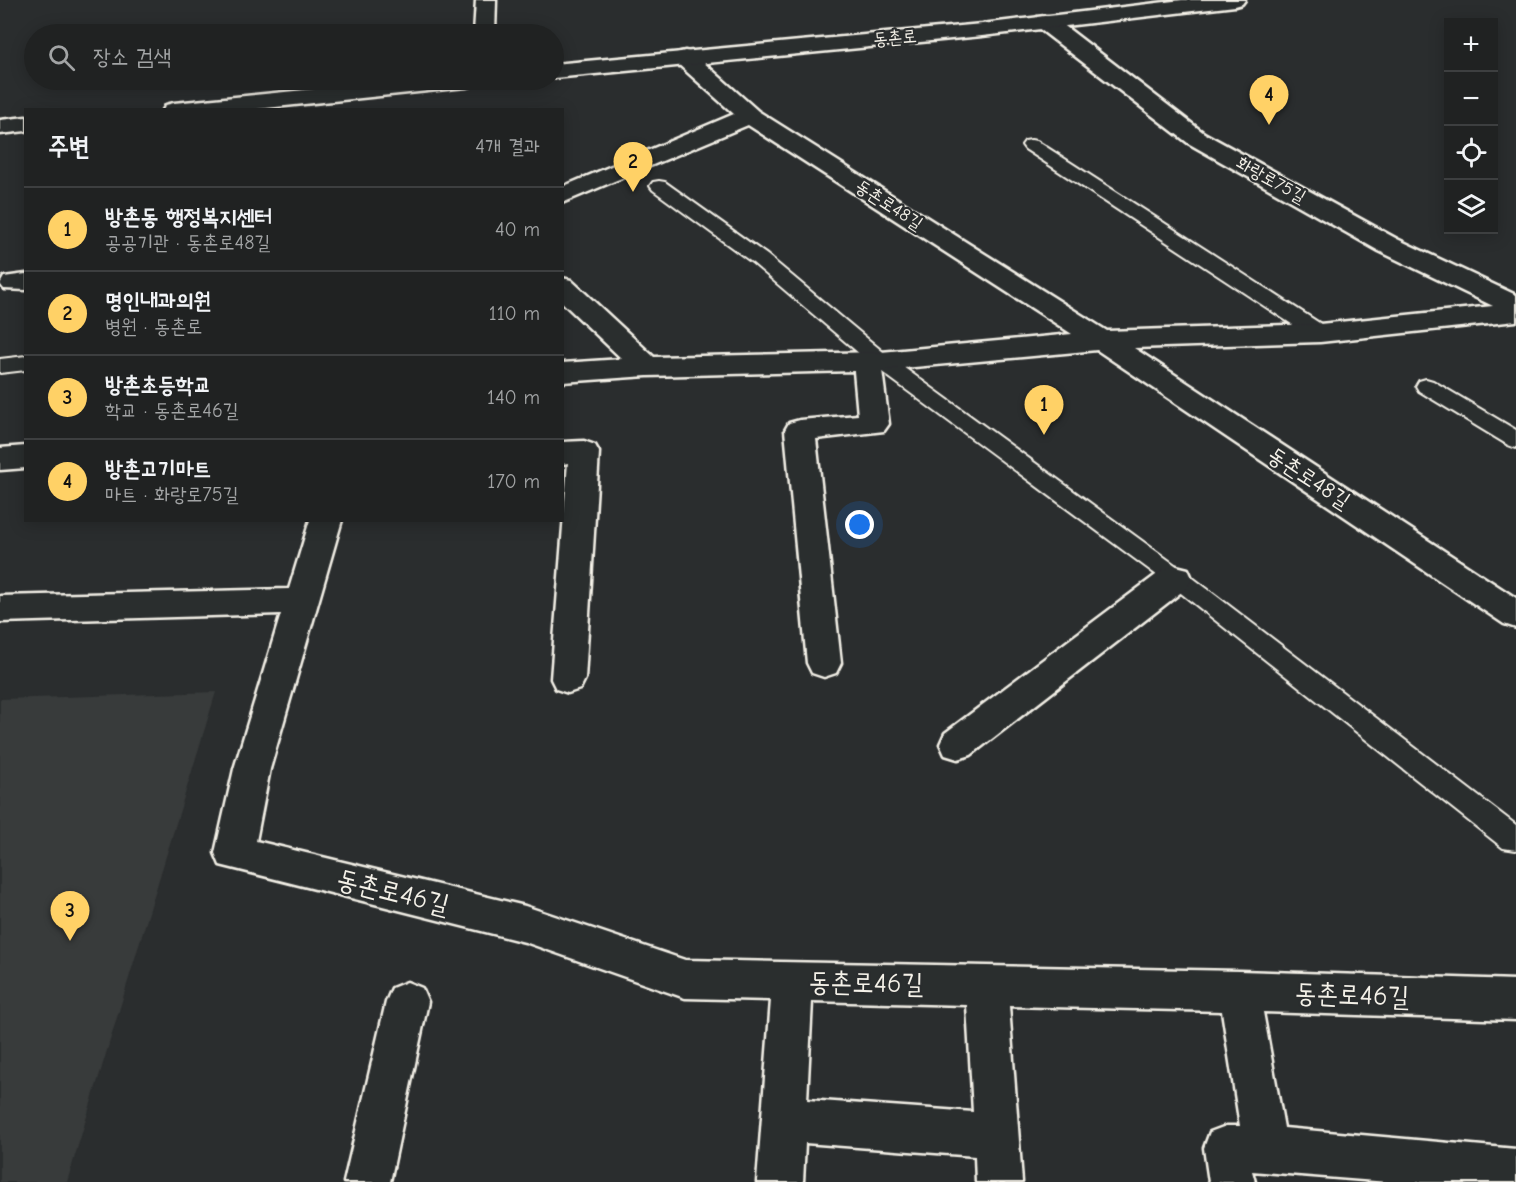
<!DOCTYPE html>
<html lang="ko">
<head>
<meta charset="utf-8">
<style>
  :root { --surface:#202222; --page:#282a2a; --text:#f1f3f6; --muted:#a2a4a5; --line:#3d3f40; --accent:#ffd166 }
  body { margin:0; font-family:"Comic Neue","Poor Story",sans-serif; background:var(--page); color:var(--text) }
  .controls { position:absolute; right:18px; top:18px; display:grid; overflow:hidden; border-radius:0px; box-shadow:0 3px 15px #0003 }
  .controls button { width:54px; height:54px; display:grid; place-items:center; padding:0; border:0; border-bottom:2px solid var(--line); background:var(--surface); color:var(--text); font:30px sans-serif }
  .you { position:absolute; left:860px; top:525px; width:21px; height:21px; margin:-15px; border:4px solid #fff; border-radius:50%; background:#1a73e8; box-shadow:0 0 0 9px #1a73e833 }
  .badge { display:grid; place-items:center; width:39px; height:39px; border-radius:50%; background:var(--accent); color:#111; font-size:20px; font-weight:700 }
  .pin { position:absolute; translate:-50% -50px; filter:drop-shadow(0 2px 3px #0008) }
  .pin::after { content:''; position:absolute; top:32px; width:21px; height:18px; background:inherit; clip-path:polygon(0 0,100% 0,50% 100%) }
  .list { margin:0; padding:0; list-style:none }
  h2 { display:flex; justify-content:space-between; align-items:center; height:78px; margin:0; padding:0 24px; font-size:26px }
  h2 small { font-size:20px; font-weight:400; color:var(--muted) }
  .list li { display:grid; grid-template-columns:39px 1fr auto; gap:18px; align-items:center; box-sizing:border-box; height:84px; padding:0 24px; border-top:2px solid var(--line) }
  .list b { display:block; font-size:22px; white-space:nowrap }
  .list p { margin:0; font-size:20px; white-space:nowrap; color:var(--muted) }
  .list em { font-size:20px; font-style:normal; color:var(--muted) }
  .icon { flex:none; width:33px; height:33px; fill:none; stroke:currentColor; stroke-width:2; stroke-linecap:round; stroke-linejoin:round }
  .map { position:relative; flex:none; width:1516px; height:1182px; overflow:hidden }
  .search { position:absolute; background:var(--surface); box-shadow:0 3px 15px #0003; left:24px; top:24px; width:540px; height:66px; display:flex; align-items:center; gap:15px; box-sizing:border-box; padding:0 21px; border-radius:33px; color:var(--muted); font-size:22px }
  .panel { position:absolute; background:var(--surface); box-shadow:0 3px 15px #0003; left:24px; top:108px; width:540px; height:414px; border-radius:0px }
  .map>svg:first-child { display:block }
</style>
</head>
<body>
<div class="map">
<svg width="1516" height="1182" viewBox="0 0 1516 1182">
  <rect width="100%" height="100%" fill="#2a2d2e"/>
  <filter id="ink" filterUnits="userSpaceOnUse"><feTurbulence type="fractalNoise" baseFrequency=".0167" numOctaves="2"/><feDisplacementMap in="SourceGraphic" scale="12" xChannelSelector="R" yChannelSelector="G"/><feConvolveMatrix kernelMatrix="1 2 1 2 8 2 1 2 1" color-interpolation-filters="sRGB"/></filter>
  <g filter="url(#ink)">
    <path fill="#373a3a" d="M 216,692 L 67,1182 L 0,1182 L 0,699 Z"/>
    <g fill="none" stroke-linecap="round" stroke-linejoin="round">
      <g stroke="#f4f1e8" stroke-width="4">
        <g id="lane">
          <path d="M 1031,140 L 1037,141 L 1327,328 L 1330,333 L 1327,338 L 1320,339 L 1313,338 L 1025,149 L 1022,145 L 1025,141 Z"/>
          <path d="M 659,181 L 665,182 L 767,255 L 888,356 L 1193,578 L 1516,825 L 1516,850 L 1503,848 L 1177,590 L 874,366 L 753,263 L 653,190 L 650,186 L 653,182 Z"/>
          <path d="M 26,356 L 26,370 L 0,373 L 0,359 Z"/>
          <path d="M 1426,379 L 1433,381 L 1516,430 L 1516,448 L 1508,445 L 1419,391 L 1416,386 L 1419,381 Z"/>
        </g>
      </g>
      <g stroke="#f4f1e8" stroke-width="5">
        <g id="street">
          <path d="M 476,0 L 496,0 L 495,34 L 474,34 Z"/>
          <path d="M 1045,16 L 1053,17 L 1204,133 L 1397,239 L 1516,295 L 1516,321 L 1320,342 L 1134,348 L 1516,598 L 1516,628 L 1504,624 L 1097,350 L 882,370 L 889,424 L 884,431 L 816,439 L 841,663 L 836,673 L 824,677 L 812,673 L 807,663 L 785,430 L 789,423 L 800,420 L 858,415 L 854,371 L 647,376 L 562,382 L 562,363 L 622,359 L 562,302 L 562,278 L 571,280 L 654,357 L 881,352 L 1072,334 L 748,125 L 562,203 L 562,187 L 734,114 L 677,63 L 674,58 L 677,53 L 685,51 L 693,53 L 758,111 L 1107,331 L 1320,324 L 1493,306 L 1379,251 L 1188,143 L 1037,27 L 1034,22 L 1037,17 Z"/>
          <path d="M 26,274 L 26,290 L 4,289 L 0,284 L 4,277 Z"/>
          <path d="M 584,441 L 595,445 L 599,452 L 585,679 L 580,689 L 568,693 L 556,689 L 551,679 L 568,463 L 562,464 L 562,442 Z"/>
          <path d="M 26,446 L 26,468 L 0,470 L 0,448 Z"/>
          <path d="M 310,520 L 342,520 L 270,769 L 256,841 L 525,906 L 685,960 L 1239,971 L 1516,980 L 1516,1020 L 1263,1012 L 1284,1128 L 1516,1149 L 1516,1182 L 1388,1182 L 1252,1171 L 1255,1182 L 1209,1182 L 1204,1148 L 1210,1132 L 1226,1126 L 1240,1126 L 1222,1011 L 1009,1006 L 1022,1182 L 976,1182 L 975,1156 L 805,1143 L 803,1182 L 757,1182 L 771,1000 L 685,998 L 525,942 L 220,865 L 215,853 L 234,769 L 281,614 L 0,622 L 0,596 L 289,589 ZM 812,1001 L 967,1005 L 973,1112 L 807,1100 Z"/>
          <path d="M 1176,566 L 1188,569 L 1192,578 L 1188,587 L 971,755 L 958,759 L 945,755 L 940,744 L 945,733 L 1164,569 Z"/>
          <path d="M 407,982 L 422,988 L 428,1002 L 390,1182 L 344,1182 L 386,1002 L 392,988 Z"/>
        </g>
      </g>
      <g stroke="#f4f1e8" stroke-width="5">
        <g id="secondary">
          <path d="M 1182,0 L 1245,0 L 1242,4 L 1235,6 L 982,36 L 554,78 L 554,64 L 982,24 Z"/>
          <path d="M 405,80 L 477,80 L 474,85 L 466,87 L 246,110 L 163,110 L 166,105 L 174,103 Z"/>
          <path d="M 26,117 L 26,131 L 0,134 L 0,120 Z"/>
        </g>
      </g>
      <use href="#lane" fill="#2a2d2e" fill-rule="evenodd"/>
      <use href="#street" fill="#2a2d2e" fill-rule="evenodd"/>
      <use href="#secondary" fill="#2a2d2e" fill-rule="evenodd"/>
    </g>
  </g>
  <g text-anchor="middle" dominant-baseline="central" stroke-width="4.5" stroke-linejoin="round" paint-order="stroke">
    <g font-size="18" fill="#f4f1e8" stroke="#2a2d2e">
      <text transform="translate(895 38) rotate(-5)">동촌로</text>
      <text transform="translate(1271 180) rotate(29)">화랑로75길</text>
      <text transform="translate(889 205) rotate(33)">동촌로48길</text>
    </g>
    <g font-size="22" fill="#f4f1e8" stroke="#2a2d2e">
      <text transform="translate(1309 478) rotate(33)">동촌로48길</text>
    </g>
    <g font-size="27" fill="#f4f1e8" stroke="#2a2d2e">
      <text transform="translate(393 892) rotate(14)">동촌로46길</text>
      <text transform="translate(866 983) rotate(1)">동촌로46길</text>
      <text transform="translate(1352 995) rotate(2)">동촌로46길</text>
    </g>
  </g>
</svg>
<div class="controls">
<button>+</button>
<button>−</button>
<button><svg class="icon" aria-label="locate" viewBox="0 0 24 24"><circle cx="12" cy="12" r="6"/><path d="M12 2v4M12 18v4M2 12h4M18 12h4"/></svg></button>
<button><svg class="icon" aria-label="layers" viewBox="0 0 24 24"><path d="M12 4l9 5-9 5-9-5zM3 14l9 5 9-5"/></svg></button>
</div>
<div class="you"></div>
<div class="pin badge" style="left:1044px;top:435px">1</div>
<div class="pin badge" style="left:633px;top:192px">2</div>
<div class="pin badge" style="left:70px;top:941px">3</div>
<div class="pin badge" style="left:1269px;top:125px">4</div>
<div class="search"><svg class="icon" aria-label="search" viewBox="0 0 24 24"><circle cx="10" cy="10" r="6"/><path d="M15 15l6 6"/></svg>장소 검색</div>
<section class="panel">
<h2>주변<small>4개 결과</small></h2>
<ul class="list">
<li><span class="badge">1</span><div><b>방촌동 행정복지센터</b><p>공공기관 · 동촌로48길</p></div><em>40 m</em></li>
<li><span class="badge">2</span><div><b>명인내과의원</b><p>병원 · 동촌로</p></div><em>110 m</em></li>
<li><span class="badge">3</span><div><b>방촌초등학교</b><p>학교 · 동촌로46길</p></div><em>140 m</em></li>
<li><span class="badge">4</span><div><b>방촌고기마트</b><p>마트 · 화랑로75길</p></div><em>170 m</em></li>
</ul>
</section>
</div>
</body>
</html>
